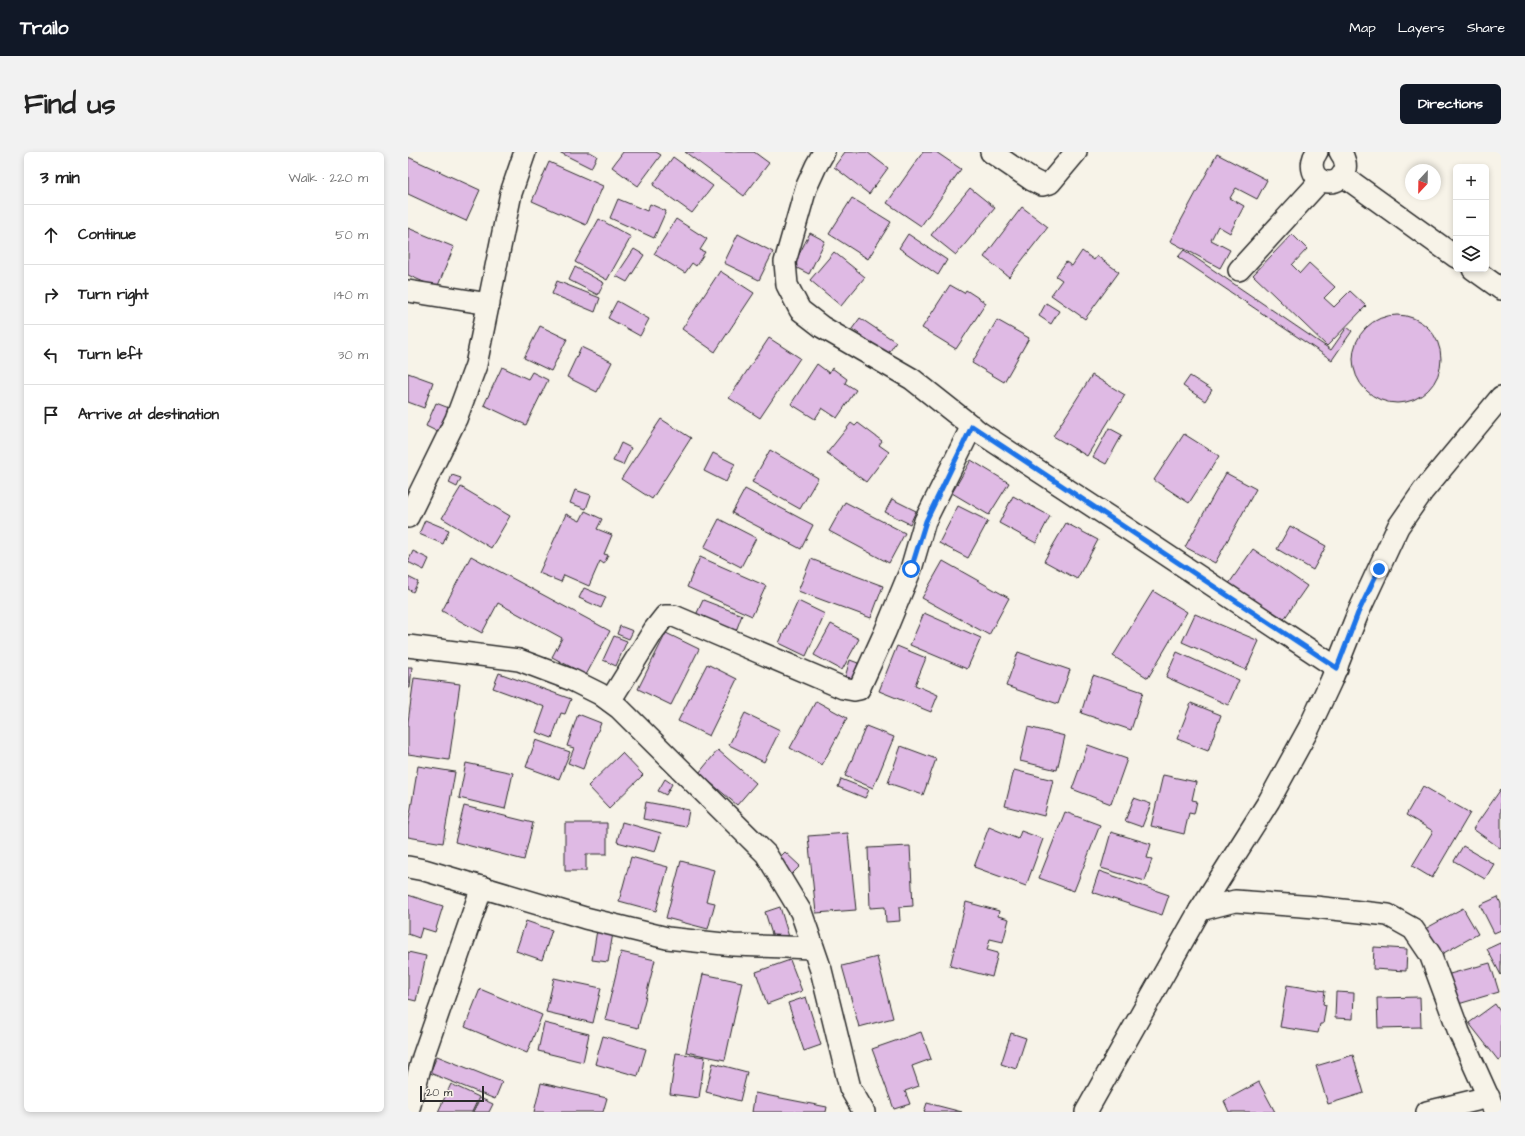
<!DOCTYPE html>
<html lang="en">
<head>
<meta charset="utf-8">
<style>
  :root { --surface:#fff; --page:#f2f2f2; --text:#222; --muted:#767676; --line:#e0e0e0; --accent:#111827 }
  body { margin:0; font-family:"Architects Daughter",sans-serif; background:var(--page); color:var(--text) }
  .controls { position:absolute; right:12px; top:12px; display:grid; overflow:hidden; border-radius:6px; box-shadow:0 2px 6px #0003 }
  .controls button { width:36px; height:36px; display:grid; place-items:center; padding:0; border:0; border-bottom:1px solid var(--line); background:var(--surface); color:var(--text); font:20px sans-serif }
  .compass { position:absolute; left:997px; top:12px; width:36px; height:36px; border-radius:50%; background:var(--surface); box-shadow:0 2px 6px #0003; rotate:202deg }
  .scale { position:absolute; left:12px; bottom:10px; width:64px; box-sizing:border-box; padding-left:4px; border:2px solid #2b2b2b; border-top:0; font-size:11px; line-height:14px; white-space:nowrap; color:#2b2b2b; -webkit-text-stroke:3px #f7f3e8; paint-order:stroke }
  .stop { position:absolute; width:12px; height:12px; margin:-9px; border:3px solid #1a73e8; border-radius:50%; background:#fff }
  .stop.end { background:#1a73e8; border-color:#fff; box-shadow:0 1px 4px #0008 }
  .list { margin:0; padding:0; list-style:none }
  h2 { display:flex; justify-content:space-between; align-items:center; height:52px; margin:0; padding:0 16px; font-size:17px }
  h2 small { font-size:13px; font-weight:400; color:var(--muted) }
  .list li { display:grid; grid-template-columns:26px 1fr auto; gap:12px; align-items:center; box-sizing:border-box; height:60px; padding:0 16px; border-top:1px solid var(--line) }
  .list b { display:block; font-size:15px; white-space:nowrap }
  .list em { font-size:13px; font-style:normal; color:var(--muted) }
  .icon { flex:none; width:22px; height:22px; fill:none; stroke:currentColor; stroke-width:2; stroke-linecap:round; stroke-linejoin:round }
  .map { position:relative; flex:none; width:1093px; height:960px; overflow:hidden; border-radius:6px }
  header { display:flex; align-items:center; gap:24px; box-sizing:border-box; height:56px; padding:0 20px; background:var(--accent); color:#fff }
  header strong { font-size:19px }
  nav { display:flex; gap:22px; margin-inline-start:auto; font-size:14px }
  .intro { display:flex; align-items:center; justify-content:space-between; box-sizing:border-box; height:96px; padding:0 24px }
  h1 { margin:0; font-size:28px }
  .button { padding:10px 18px; border-radius:6px; background:var(--accent); color:#fff; font-size:14px; font-weight:700 }
  main { display:flex; gap:24px; padding:0 24px }
  aside { flex:1; background:var(--surface); border-radius:6px; box-shadow:0 2px 6px #0003 }
  .map>svg:first-child { display:block }
</style>
</head>
<body>
<header>
<strong>Trailo</strong>
<nav><a>Map</a><a>Layers</a><a>Share</a></nav>
</header>
<div class="intro"><h1>Find us</h1><a class="button">Directions</a></div>
<main>
<aside>
<h2>3 min<small>Walk · 220 m</small></h2>
<ul class="list">
<li><svg class="icon" aria-label="ahead" viewBox="0 0 24 24"><path d="M12 20V5M6 11l6-6 6 6"/></svg><div><b>Continue</b></div><em>50 m</em></li>
<li><svg class="icon" aria-label="right" viewBox="0 0 24 24"><path d="M7 20v-9h11M14 6l5 5-5 5"/></svg><div><b>Turn right</b></div><em>140 m</em></li>
<li><svg class="icon" aria-label="left" viewBox="0 0 24 24"><path d="M17 20v-9H6M10 6l-5 5 5 5"/></svg><div><b>Turn left</b></div><em>30 m</em></li>
<li><svg class="icon" aria-label="arrive" viewBox="0 0 24 24"><path d="M6 21V4h12l-3 4 3 4H6"/></svg><div><b>Arrive at destination</b></div></li>
</ul>
</aside>
<div class="map">
<svg width="1093" height="960" viewBox="0 0 1093 960">
  <rect width="100%" height="100%" fill="#f7f3e8"/>
  <filter id="ink" filterUnits="userSpaceOnUse"><feTurbulence type="fractalNoise" baseFrequency=".025" numOctaves="2"/><feDisplacementMap in="SourceGraphic" scale="8" xChannelSelector="R" yChannelSelector="G"/><feConvolveMatrix kernelMatrix="1 2 1 2 8 2 1 2 1" color-interpolation-filters="sRGB"/></filter>
  <g filter="url(#ink)">
    <g fill="#dfbae4" stroke="#2b2b2b">
      <path d="M 151,0 L 182,0 L 189,4 L 183,16 Z"/>
      <path d="M 215,0 L 248,0 L 253,3 L 230,34 L 204,15 Z"/>
      <path d="M 277,0 L 346,0 L 361,11 L 336,44 Z"/>
      <path d="M 437,0 L 459,0 L 480,16 L 461,42 L 426,15 Z"/>
      <path d="M 515,0 L 528,0 L 553,17 L 513,74 L 479,51 Z"/>
      <path d="M 809,2 L 859,28 L 849,47 L 828,36 L 822,46 L 836,54 L 822,81 L 810,74 L 803,88 L 822,98 L 812,116 L 762,89 Z"/>
      <path d="M 0,5 L 72,38 L 58,69 L 0,42 Z"/>
      <path d="M 265,5 L 305,34 L 284,61 L 245,33 Z"/>
      <path d="M 141,10 L 195,34 L 178,73 L 124,49 Z"/>
      <path d="M 562,36 L 587,56 L 548,103 L 523,83 Z"/>
      <path d="M 444,46 L 483,70 L 460,107 L 421,82 Z"/>
      <path d="M 210,47 L 239,59 L 242,52 L 258,59 L 246,86 L 202,66 Z"/>
      <path d="M 614,55 L 640,75 L 601,125 L 576,105 Z"/>
      <path d="M 191,67 L 223,85 L 199,128 L 167,110 Z"/>
      <path d="M 268,67 L 299,87 L 292,98 L 297,100 L 288,114 L 284,111 L 277,121 L 246,102 Z"/>
      <path d="M 0,76 L 46,95 L 29,136 L 0,123 Z"/>
      <path d="M 402,81 L 417,89 L 401,122 L 385,114 Z"/>
      <path d="M 330,82 L 365,100 L 351,128 L 316,111 Z"/>
      <path d="M 500,82 L 539,108 L 530,123 L 491,96 Z"/>
      <path d="M 884,82 L 899,97 L 884,113 L 892,121 L 901,111 L 927,135 L 916,146 L 926,155 L 942,139 L 958,154 L 919,194 L 845,123 Z"/>
      <path d="M 226,97 L 236,103 L 219,130 L 208,124 Z"/>
      <path d="M 776,98 L 923,198 L 939,175 L 944,179 L 924,208 L 770,105 Z"/>
      <path d="M 674,99 L 686,108 L 689,104 L 711,120 L 677,167 L 643,143 L 654,128 L 648,124 L 658,110 L 664,114 Z"/>
      <path d="M 426,100 L 457,125 L 433,154 L 402,128 Z"/>
      <path d="M 167,115 L 196,131 L 190,143 L 161,128 Z"/>
      <path d="M 312,119 L 346,141 L 307,200 L 274,177 Z"/>
      <path d="M 149,129 L 192,146 L 187,160 L 144,142 Z"/>
      <path d="M 542,133 L 556,141 L 558,138 L 578,151 L 548,197 L 514,176 Z"/>
      <path d="M 209,149 L 241,167 L 232,184 L 200,166 Z"/>
      <path d="M 638,151 L 651,159 L 643,172 L 631,164 Z"/>
      <circle cx="989" cy="207" r="44"/>
      <path d="M 452,166 L 488,190 L 480,202 L 444,177 Z"/>
      <path d="M 589,168 L 621,186 L 596,230 L 564,211 Z"/>
      <path d="M 132,174 L 159,187 L 143,219 L 116,206 Z"/>
      <path d="M 361,186 L 392,206 L 352,266 L 321,246 Z"/>
      <path d="M 173,195 L 204,210 L 189,240 L 159,225 Z"/>
      <path d="M 409,212 L 421,221 L 424,216 L 439,227 L 437,231 L 448,238 L 429,266 L 414,256 L 407,267 L 383,252 Z"/>
      <path d="M 94,215 L 120,227 L 124,220 L 140,228 L 118,273 L 76,253 Z"/>
      <path d="M 0,221 L 25,230 L 16,256 L 0,250 Z"/>
      <path d="M 684,223 L 717,243 L 679,304 L 645,284 Z"/>
      <path d="M 782,224 L 804,238 L 797,249 L 775,234 Z"/>
      <path d="M 28,251 L 41,256 L 30,280 L 18,274 Z"/>
      <path d="M 253,267 L 283,286 L 244,347 L 213,327 Z"/>
      <path d="M 443,271 L 447,274 L 450,271 L 474,289 L 471,293 L 481,300 L 458,330 L 419,301 Z"/>
      <path d="M 701,276 L 714,283 L 698,312 L 685,305 Z"/>
      <path d="M 776,282 L 811,304 L 781,351 L 746,328 Z"/>
      <path d="M 213,291 L 223,296 L 215,313 L 205,309 Z"/>
      <path d="M 362,298 L 410,326 L 392,357 L 344,330 Z"/>
      <path d="M 305,301 L 327,312 L 318,330 L 296,319 Z"/>
      <path d="M 563,308 L 601,331 L 581,363 L 544,341 Z"/>
      <path d="M 818,321 L 848,337 L 807,411 L 777,395 Z"/>
      <path d="M 44,323 L 53,326 L 49,335 L 41,331 Z"/>
      <path d="M 53,335 L 102,364 L 83,396 L 34,366 Z"/>
      <path d="M 337,337 L 405,373 L 393,397 L 324,361 Z"/>
      <path d="M 167,338 L 183,343 L 178,357 L 162,351 Z"/>
      <path d="M 605,344 L 642,364 L 628,391 L 591,371 Z"/>
      <path d="M 484,347 L 508,359 L 502,372 L 477,360 Z"/>
      <path d="M 437,350 L 497,381 L 481,411 L 421,379 Z"/>
      <path d="M 550,354 L 580,369 L 560,406 L 531,391 Z"/>
      <path d="M 177,359 L 194,367 L 189,377 L 204,383 L 196,402 L 200,403 L 196,412 L 192,409 L 181,434 L 156,423 L 153,430 L 131,421 L 158,362 L 172,369 Z"/>
      <path d="M 311,367 L 348,386 L 333,415 L 296,396 Z"/>
      <path d="M 17,368 L 41,378 L 35,392 L 11,382 Z"/>
      <path d="M 658,371 L 690,388 L 669,427 L 636,409 Z"/>
      <path d="M 882,374 L 918,394 L 905,418 L 869,397 Z"/>
      <path d="M 845,397 L 899,434 L 874,470 L 820,433 Z"/>
      <path d="M 5,399 L 21,407 L 16,418 L 0,410 Z"/>
      <path d="M 63,404 L 202,479 L 178,523 L 144,505 L 154,486 L 90,451 L 74,481 L 34,459 Z"/>
      <path d="M 292,405 L 358,434 L 344,464 L 279,435 Z"/>
      <path d="M 403,407 L 475,434 L 463,466 L 390,439 Z"/>
      <path d="M 535,409 L 601,446 L 581,483 L 514,446 Z"/>
      <path d="M 0,425 L 10,430 L 5,440 L 0,437 Z"/>
      <path d="M 176,436 L 198,445 L 193,456 L 171,446 Z"/>
      <path d="M 745,439 L 779,460 L 740,526 L 705,504 Z"/>
      <path d="M 295,448 L 334,463 L 328,479 L 288,463 Z"/>
      <path d="M 390,449 L 417,462 L 398,504 L 371,491 Z"/>
      <path d="M 516,461 L 573,486 L 559,517 L 502,493 Z"/>
      <path d="M 787,462 L 851,489 L 838,518 L 774,490 Z"/>
      <path d="M 423,472 L 451,487 L 434,518 L 406,503 Z"/>
      <path d="M 212,474 L 225,479 L 221,487 L 209,482 Z"/>
      <path d="M 258,481 L 291,497 L 263,553 L 230,537 Z"/>
      <path d="M 206,484 L 219,489 L 208,514 L 195,508 Z"/>
      <path d="M 489,494 L 518,506 L 507,533 L 530,543 L 523,560 L 471,539 Z"/>
      <path d="M 610,500 L 662,518 L 650,552 L 598,534 Z"/>
      <path d="M 769,500 L 831,528 L 820,553 L 758,525 Z"/>
      <path d="M 442,508 L 450,511 L 445,528 L 437,525 Z"/>
      <path d="M 299,512 L 329,527 L 301,584 L 270,569 Z"/>
      <path d="M 0,515 L 4,515 L 2,536 L 0,536 Z"/>
      <path d="M 91,521 L 163,547 L 157,562 L 153,561 L 144,586 L 128,580 L 137,555 L 85,536 Z"/>
      <path d="M 685,523 L 735,540 L 723,578 L 673,561 Z"/>
      <path d="M 6,526 L 52,532 L 41,608 L 0,602 L 0,570 Z"/>
      <path d="M 408,549 L 439,566 L 414,613 L 382,596 Z"/>
      <path d="M 783,551 L 813,563 L 800,599 L 769,587 Z"/>
      <path d="M 337,561 L 372,578 L 356,610 L 321,593 Z"/>
      <path d="M 170,562 L 193,571 L 175,617 L 160,611 L 166,596 L 159,594 Z"/>
      <path d="M 458,574 L 486,585 L 465,636 L 437,624 Z"/>
      <path d="M 620,575 L 657,584 L 649,618 L 612,609 Z"/>
      <path d="M 128,588 L 162,600 L 151,627 L 118,615 Z"/>
      <path d="M 680,593 L 719,607 L 703,652 L 664,637 Z"/>
      <path d="M 493,594 L 528,607 L 515,643 L 480,631 Z"/>
      <path d="M 310,598 L 348,631 L 329,653 L 291,621 Z"/>
      <path d="M 214,601 L 235,623 L 201,656 L 180,634 Z"/>
      <path d="M 58,611 L 105,621 L 97,657 L 51,646 Z"/>
      <path d="M 10,614 L 47,620 L 35,691 L 0,685 L 0,674 Z"/>
      <path d="M 606,618 L 645,628 L 636,664 L 597,654 Z"/>
      <path d="M 755,623 L 788,630 L 784,648 L 789,649 L 786,662 L 781,661 L 776,682 L 743,674 Z"/>
      <path d="M 257,627 L 264,632 L 258,643 L 250,639 Z"/>
      <path d="M 433,627 L 461,638 L 457,646 L 430,635 Z"/>
      <path d="M 1015,634 L 1062,661 L 1024,726 L 1004,714 L 1025,679 L 998,663 Z"/>
      <path d="M 1093,637 L 1093,695 L 1092,696 L 1065,677 Z"/>
      <path d="M 726,646 L 743,652 L 734,675 L 717,669 Z"/>
      <path d="M 238,650 L 281,658 L 278,675 L 235,667 Z"/>
      <path d="M 56,654 L 125,671 L 116,708 L 47,690 Z"/>
      <path d="M 657,660 L 692,673 L 666,739 L 631,726 Z"/>
      <path d="M 214,670 L 253,681 L 247,700 L 209,690 Z"/>
      <path d="M 157,671 L 199,671 L 199,702 L 178,702 L 178,719 L 157,719 Z"/>
      <path d="M 581,675 L 610,687 L 613,679 L 635,687 L 618,734 L 566,715 Z"/>
      <path d="M 703,680 L 743,692 L 739,706 L 744,707 L 737,729 L 693,716 Z"/>
      <path d="M 440,681 L 448,758 L 408,761 L 400,684 Z"/>
      <path d="M 502,694 L 505,754 L 491,755 L 492,769 L 478,770 L 477,755 L 462,756 L 460,696 Z"/>
      <path d="M 1055,694 L 1086,712 L 1077,727 L 1046,709 Z"/>
      <path d="M 377,700 L 392,714 L 382,724 L 367,710 Z"/>
      <path d="M 223,705 L 260,715 L 248,759 L 211,749 Z"/>
      <path d="M 273,709 L 306,718 L 298,749 L 307,751 L 300,777 L 258,766 Z"/>
      <path d="M 691,719 L 761,743 L 754,763 L 684,740 Z"/>
      <path d="M 0,743 L 35,754 L 27,780 L 14,776 L 11,786 L 0,782 Z"/>
      <path d="M 1090,745 L 1093,752 L 1093,778 L 1086,781 L 1072,753 Z"/>
      <path d="M 558,750 L 591,759 L 590,764 L 601,767 L 595,790 L 582,787 L 579,798 L 590,801 L 584,825 L 542,814 Z"/>
      <path d="M 372,755 L 381,785 L 366,789 L 357,760 Z"/>
      <path d="M 1055,756 L 1070,782 L 1032,803 L 1017,777 Z"/>
      <path d="M 118,769 L 144,778 L 134,808 L 108,799 Z"/>
      <path d="M 189,778 L 205,781 L 200,810 L 184,808 Z"/>
      <path d="M 1092,791 L 1093,792 L 1093,823 L 1079,797 Z"/>
      <path d="M 966,795 L 999,797 L 998,819 L 965,817 Z"/>
      <path d="M 0,800 L 18,804 L 8,849 L 0,847 Z"/>
      <path d="M 213,800 L 247,808 L 230,876 L 197,868 Z"/>
      <path d="M 469,805 L 485,866 L 451,875 L 434,814 Z"/>
      <path d="M 382,808 L 394,839 L 359,852 L 348,820 Z"/>
      <path d="M 1082,811 L 1091,840 L 1047,853 L 1038,823 Z"/>
      <path d="M 295,822 L 334,830 L 317,908 L 278,900 Z"/>
      <path d="M 146,826 L 193,836 L 185,871 L 138,860 Z"/>
      <path d="M 879,833 L 917,839 L 915,852 L 918,853 L 915,872 L 912,872 L 910,881 L 872,875 Z"/>
      <path d="M 72,837 L 134,863 L 119,901 L 57,875 Z"/>
      <path d="M 928,840 L 946,841 L 945,867 L 927,866 Z"/>
      <path d="M 398,845 L 413,893 L 396,899 L 380,851 Z"/>
      <path d="M 1012,845 L 1013,875 L 970,876 L 969,846 Z"/>
      <path d="M 1087,852 L 1093,861 L 1093,906 L 1090,908 L 1061,871 Z"/>
      <path d="M 136,871 L 181,882 L 175,910 L 130,899 Z"/>
      <path d="M 513,880 L 523,907 L 504,914 L 511,934 L 497,939 L 502,952 L 486,957 L 464,897 Z"/>
      <path d="M 603,881 L 618,886 L 608,917 L 593,912 Z"/>
      <path d="M 195,884 L 238,897 L 230,924 L 187,912 Z"/>
      <path d="M 268,901 L 297,905 L 291,946 L 262,942 Z"/>
      <path d="M 945,903 L 956,941 L 920,952 L 908,914 Z"/>
      <path d="M 29,904 L 94,930 L 87,947 L 22,921 Z"/>
      <path d="M 305,911 L 339,920 L 332,949 L 298,940 Z"/>
      <path d="M 851,930 L 867,960 L 821,960 L 816,949 Z"/>
      <path d="M 133,931 L 199,946 L 195,960 L 126,960 Z"/>
      <path d="M 43,932 L 71,945 L 64,960 L 30,960 Z"/>
      <path d="M 347,941 L 419,955 L 418,960 L 344,960 Z"/>
      <path d="M 72,946 L 85,952 L 81,960 L 65,960 Z"/>
      <path d="M 519,951 L 554,960 L 516,960 Z"/>
    </g>
    <g fill="none" stroke-linecap="round" stroke-linejoin="round">
      <g stroke="#2b2b2b" stroke-width="24">
        <g id="minor">
          <path d="M 416,0 L 408,14 L 398,36 L 377,110 L 379,133 L 392,158 L 414,175 L 504,227 L 571,280 L 721,378 L 929,516"/>
          <path d="M 583,0 L 624,28 L 634,33 L 642,31 L 668,0"/>
          <path d="M 909,0 C 900,11 904,30 921,30 C 938,30 942,12 932,0"/>
          <path d="M 934,23 L 1048,105"/>
          <path d="M 1065,117 L 1093,137"/>
          <path d="M 831,118 L 913,28"/>
          <path d="M 0,139 L 81,152"/>
          <path d="M 0,365 L 48,267 L 68,213 L 103,41 L 117,0"/>
          <path d="M 0,494 L 111,508 L 164,528 L 192,542 L 211,556 L 358,702 L 393,760 L 413,818 L 442,936 L 456,960"/>
          <path d="M 202,549 L 246,478 L 257,464 L 266,464 L 435,536 L 446,538 L 451,537 L 477,480 L 503,417 L 517,369 L 564,274"/>
          <path d="M 0,715 L 16,718 L 177,766 L 259,786 L 325,793 L 405,796"/>
          <path d="M 792,758 L 827,749 L 907,755 L 980,763 L 1005,777 L 1022,802 L 1051,880 L 1087,960"/>
          <path d="M 0,960 L 15,905 L 74,735"/>
          <path d="M 678,960 L 792,758 L 861,649 L 901,576 L 923,529 L 950,461 L 990,375 L 1015,339 L 1093,245"/>
          <path d="M 1019,960 L 1081,945"/>
        </g>
      </g>
      <use href="#minor" stroke="#f7f3e8" stroke-width="21"/>
    </g>
  </g>
  <g fill="none" stroke-linecap="round" stroke-linejoin="round" filter="url(#ink)">
    <path stroke="#1a73e8" stroke-width="5" d="M 503,417 L 518,369 L 564,274 L 929,516 L 950,461 L 971,417"/>
  </g>
</svg>
<div class="controls">
<button>+</button>
<button>−</button>
<button><svg class="icon" aria-label="layers" viewBox="0 0 24 24"><path d="M12 4l9 5-9 5-9-5zM3 14l9 5 9-5"/></svg></button>
</div>
<svg class="compass" viewBox="-18 -18 36 36"><path d="M0-13l5 13h-10z" fill="#e53935"/><path d="M0 13l5-13h-10z" fill="#767676"/></svg>
<div class="scale">20 m</div>
<div class="stop" style="left:503px;top:417px"></div>
<div class="stop end" style="left:971px;top:417px"></div>
</div>
</main>
</body>
</html>
